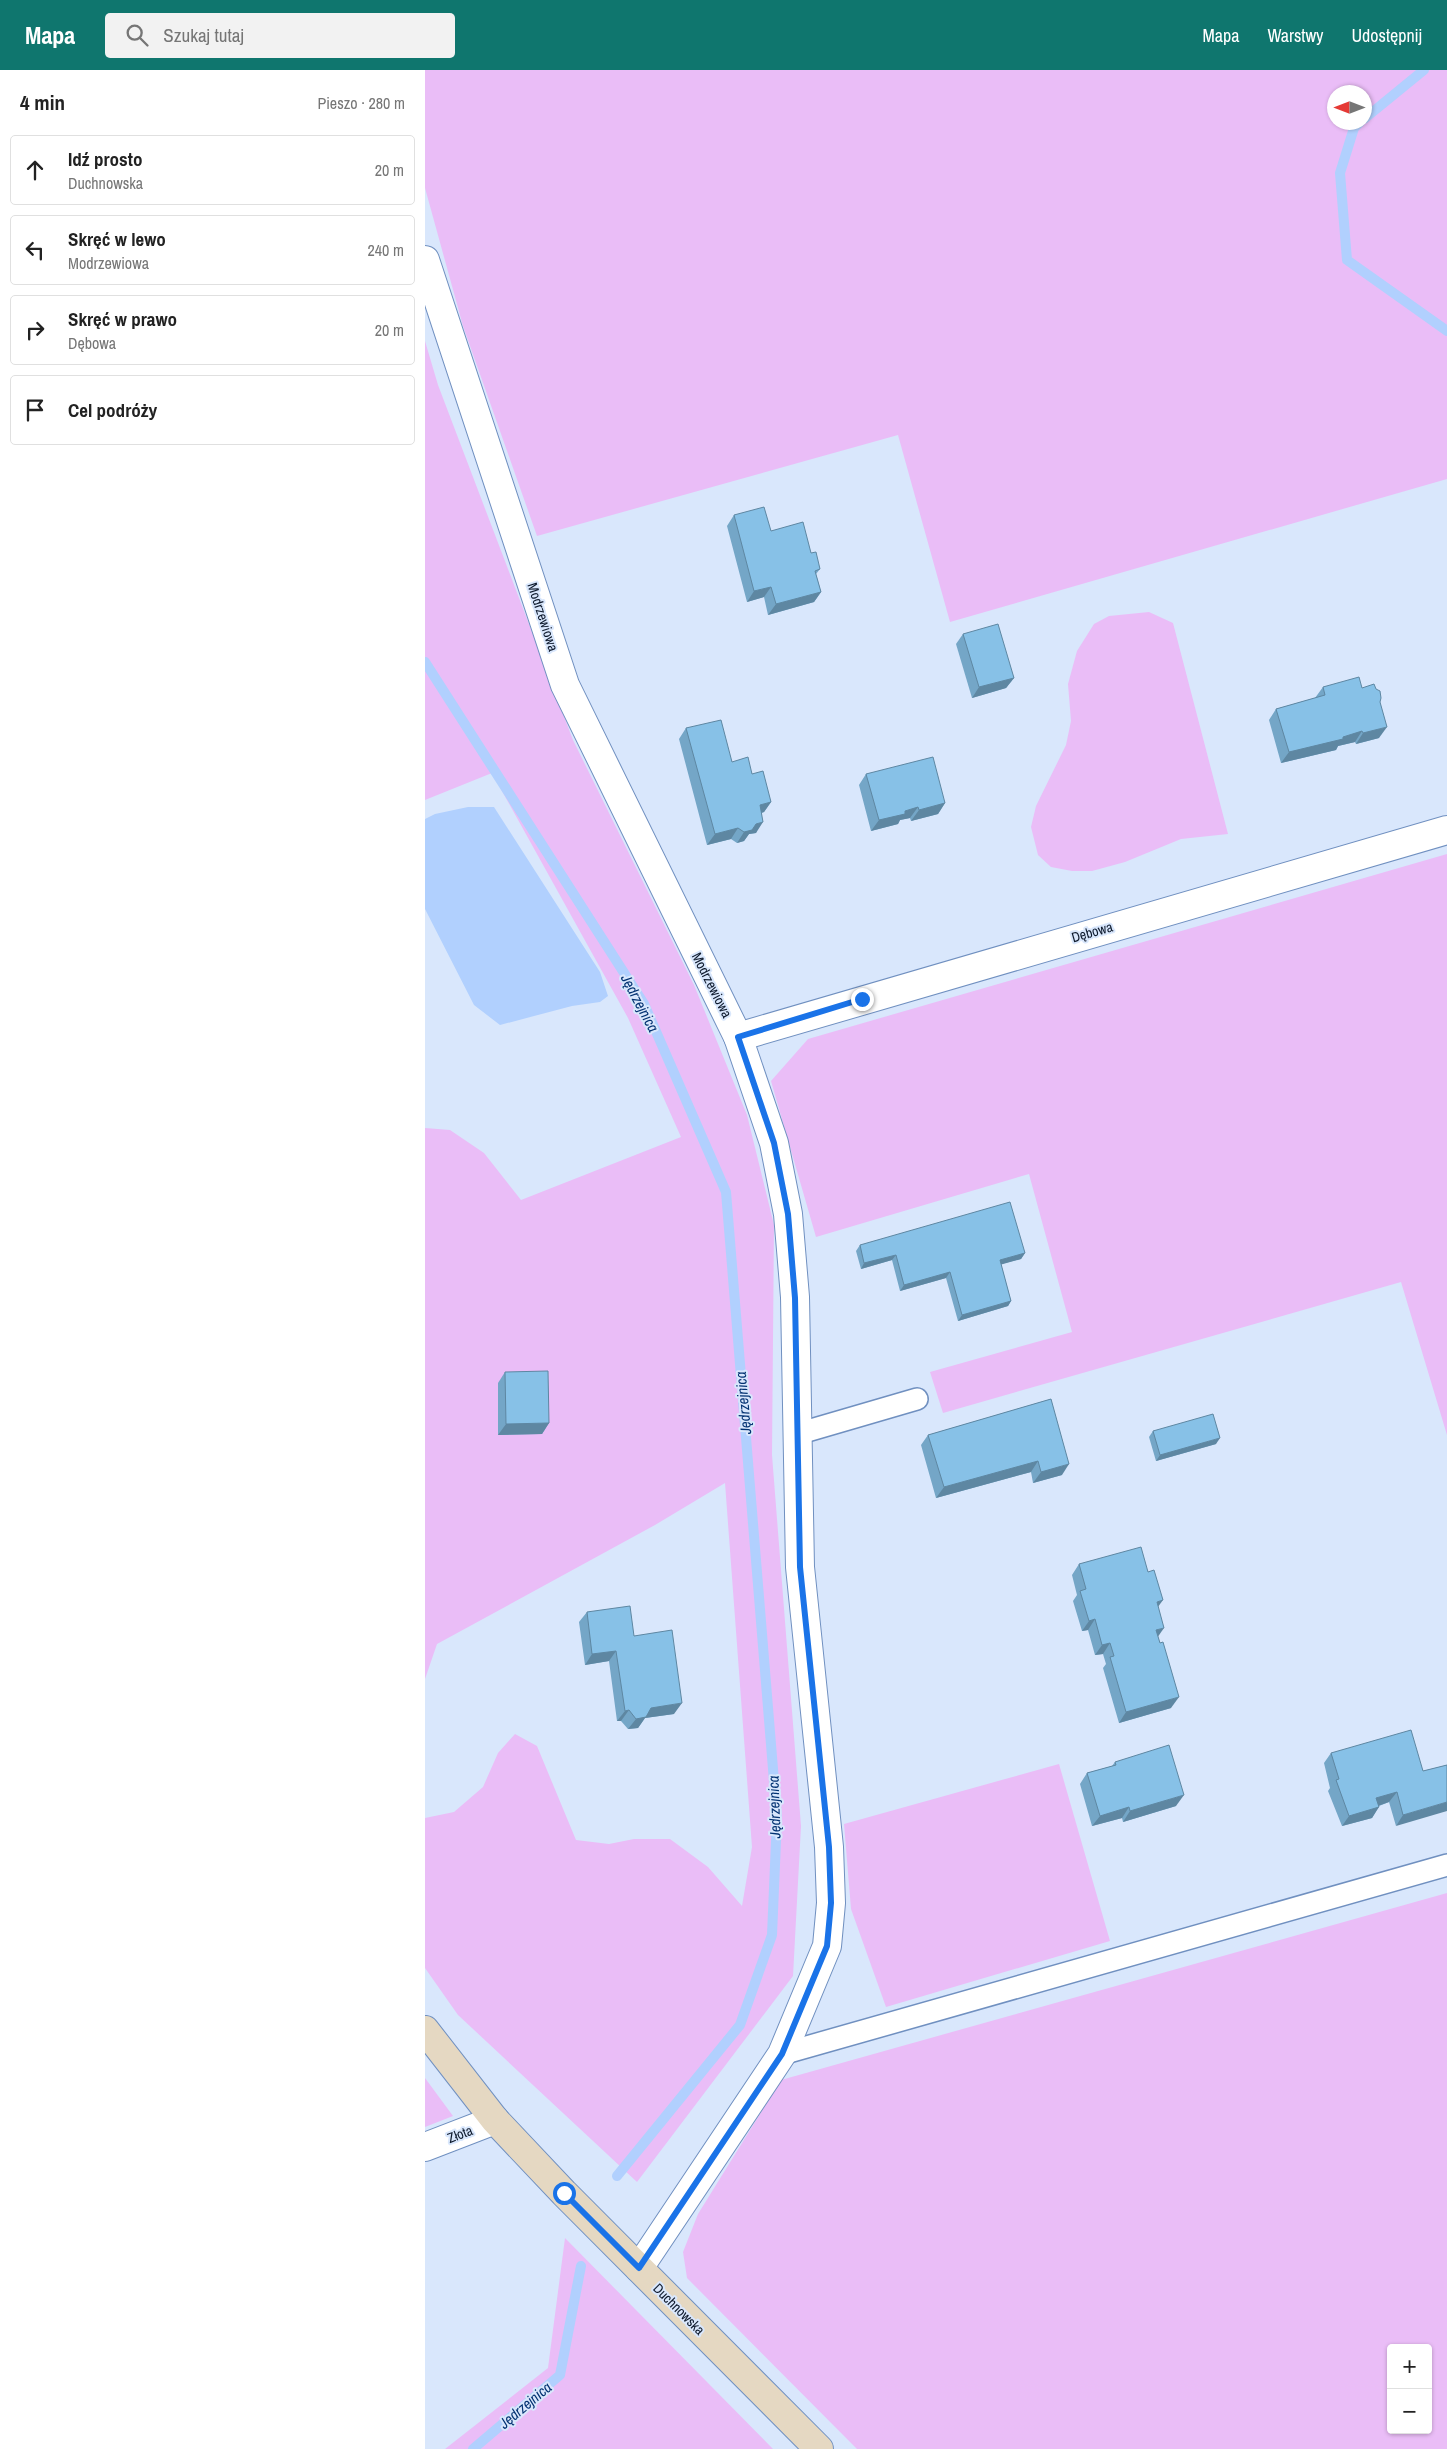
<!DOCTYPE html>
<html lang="pl">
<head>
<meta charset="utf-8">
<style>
  :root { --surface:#fff; --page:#f2f2f2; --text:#222; --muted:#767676; --line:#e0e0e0; --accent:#0f766e }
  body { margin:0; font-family:"Archivo Narrow",sans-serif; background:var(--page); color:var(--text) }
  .controls { position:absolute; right:15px; bottom:15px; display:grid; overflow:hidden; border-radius:5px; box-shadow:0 1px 4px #0004 }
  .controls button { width:45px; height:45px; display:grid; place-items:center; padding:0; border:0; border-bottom:1px solid var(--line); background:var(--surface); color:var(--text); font:25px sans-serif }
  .compass { position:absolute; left:902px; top:15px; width:45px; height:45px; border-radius:50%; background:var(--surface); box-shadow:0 1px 4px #0004; rotate:270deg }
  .stop { position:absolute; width:15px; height:15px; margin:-11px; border:4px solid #1a73e8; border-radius:50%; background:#fff }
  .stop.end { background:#1a73e8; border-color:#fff; box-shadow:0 1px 5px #0008 }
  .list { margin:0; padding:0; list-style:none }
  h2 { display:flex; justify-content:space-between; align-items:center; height:65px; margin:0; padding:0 20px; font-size:21px }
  h2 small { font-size:16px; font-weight:400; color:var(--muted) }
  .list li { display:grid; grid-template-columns:32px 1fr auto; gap:15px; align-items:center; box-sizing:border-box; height:70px; margin:0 10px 10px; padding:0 10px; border:1px solid var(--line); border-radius:5px }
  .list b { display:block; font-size:19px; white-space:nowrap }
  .list p { margin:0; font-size:16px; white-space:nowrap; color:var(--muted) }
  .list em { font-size:16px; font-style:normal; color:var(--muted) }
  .icon { flex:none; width:28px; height:28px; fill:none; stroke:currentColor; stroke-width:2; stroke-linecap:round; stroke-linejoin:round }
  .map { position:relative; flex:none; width:1022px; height:2379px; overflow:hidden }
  header { display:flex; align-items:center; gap:30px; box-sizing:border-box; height:70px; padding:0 25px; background:var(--accent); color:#fff }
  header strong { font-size:24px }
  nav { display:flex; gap:28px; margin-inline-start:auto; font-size:18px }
  .search { width:350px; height:45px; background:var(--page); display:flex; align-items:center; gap:12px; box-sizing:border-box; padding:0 18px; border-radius:5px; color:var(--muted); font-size:19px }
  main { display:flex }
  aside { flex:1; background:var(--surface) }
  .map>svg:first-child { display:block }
</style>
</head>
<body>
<header>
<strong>Mapa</strong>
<div class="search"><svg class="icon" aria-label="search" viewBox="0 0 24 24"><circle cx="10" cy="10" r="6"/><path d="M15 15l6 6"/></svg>Szukaj tutaj</div>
<nav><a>Mapa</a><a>Warstwy</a><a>Udostępnij</a></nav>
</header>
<main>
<aside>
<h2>4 min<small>Pieszo · 280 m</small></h2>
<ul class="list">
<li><svg class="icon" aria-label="ahead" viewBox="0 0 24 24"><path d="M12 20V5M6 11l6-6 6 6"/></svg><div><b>Idź prosto</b><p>Duchnowska</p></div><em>20 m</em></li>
<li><svg class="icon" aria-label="left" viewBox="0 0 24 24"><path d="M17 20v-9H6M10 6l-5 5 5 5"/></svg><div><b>Skręć w lewo</b><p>Modrzewiowa</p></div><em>240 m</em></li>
<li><svg class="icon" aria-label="right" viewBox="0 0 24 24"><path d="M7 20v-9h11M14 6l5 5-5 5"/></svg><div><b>Skręć w prawo</b><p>Dębowa</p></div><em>20 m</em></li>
<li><svg class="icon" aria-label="arrive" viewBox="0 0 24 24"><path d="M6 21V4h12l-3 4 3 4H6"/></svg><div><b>Cel podróży</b></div></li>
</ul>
</aside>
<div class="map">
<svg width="1022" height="2379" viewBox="0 0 1022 2379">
  <rect width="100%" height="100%" fill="#d9e7fc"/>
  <g fill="#eabdf7" fill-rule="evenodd">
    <path d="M 0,0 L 1022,0 L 1022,409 L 525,552 L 473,365 L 112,466 L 38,256 L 0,118 ZM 909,22 L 939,22 L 939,52 L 909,52 Z"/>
    <path d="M 0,271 L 13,315 L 148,670 L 269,915 L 322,1045 L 349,1155 L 347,1385 L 376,1756 L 368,1906 L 212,2112 L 33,1945 L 0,1898 L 0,1748 L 29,1742 L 58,1717 L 73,1683 L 90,1664 L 112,1676 L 151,1770 L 184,1774 L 209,1769 L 245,1769 L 283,1797 L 317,1836 L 327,1777 L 300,1413 L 230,1455 L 12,1574 L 0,1609 L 0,1058 L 25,1060 L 59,1083 L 96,1130 L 256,1067 L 203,948 L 67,703 L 0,730 Z"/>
    <path d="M 724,542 L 748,553 L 803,764 L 756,769 L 700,792 L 667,801 L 647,801 L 626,797 L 613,785 L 606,757 L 611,736 L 641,675 L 646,651 L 643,614 L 652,581 L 669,554 L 684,546 Z"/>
    <path d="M 1022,784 L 1022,1365 L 976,1212 L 518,1343 L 505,1302 L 647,1262 L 604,1104 L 391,1167 L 346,1011 L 383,969 Z"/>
    <path d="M 634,1694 L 685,1871 L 461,1937 L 426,1839 L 419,1754 Z"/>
    <path d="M 1022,1823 L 1022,2379 L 432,2379 L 262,2208 L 258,2182 L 273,2144 L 356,2010 ZM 966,2278 L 1003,2278 L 1003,2360 L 966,2360 Z"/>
    <path d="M 0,2008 L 28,2046 L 0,2057 Z"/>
    <path d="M 140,2168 L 348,2379 L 20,2379 L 123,2298 Z"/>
  </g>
  <path fill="#b1d0fe" d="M 43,737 L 69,737 L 175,902 L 183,926 L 175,932 L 147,936 L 75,955 L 49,935 L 0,839 L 0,749 L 10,744 Z"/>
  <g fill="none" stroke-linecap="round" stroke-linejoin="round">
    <g stroke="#b1d0fe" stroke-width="10">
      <path d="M 939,49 L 999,0"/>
      <path d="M 935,52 L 929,58 L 915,103 L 922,190 L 1022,261"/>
      <path d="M 0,592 L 219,934 L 301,1122 L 352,1748 L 347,1865 L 315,1955 L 192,2106"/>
      <path d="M 48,2379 L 135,2305 L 156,2196"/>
    </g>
    <g stroke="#7090c0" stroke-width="24">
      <g id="lane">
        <path d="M 372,1364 L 492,1329"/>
        <path d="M 357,1984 L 1022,1795"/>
      </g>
    </g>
    <g stroke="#7090c0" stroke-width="30">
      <g id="street">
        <path d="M 0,190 L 140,615 L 313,967 L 349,1073 L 363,1144 L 370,1227 L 375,1497 L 404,1777 L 406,1833 L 402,1876 L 357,1984 L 214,2198"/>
        <path d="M 313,967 L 1022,760"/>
        <path d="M 0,2077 L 70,2050"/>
      </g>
    </g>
    <g stroke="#7090c0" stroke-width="30">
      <path id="secondary" d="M 0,1960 L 70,2050 L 139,2123 L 394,2379"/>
    </g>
    <use href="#lane" stroke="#fff" stroke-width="21"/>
    <use href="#street" stroke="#fff" stroke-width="28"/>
    <use href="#secondary" stroke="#e5d8c2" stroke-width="28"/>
  </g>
  <g fill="#74a6c7">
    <path d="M 309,445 L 346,461 L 386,483 L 395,499 L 391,504 L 396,522 L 389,532 L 343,545 L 339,527 L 322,532 L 302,456 Z"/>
    <path d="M 538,564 L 589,608 L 581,618 L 547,628 L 531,574 Z"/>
    <path d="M 898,617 L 937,618 L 955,632 L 954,668 L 931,674 L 930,672 L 913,676 L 911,680 L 856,693 L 844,650 L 851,639 L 890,628 Z"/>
    <path d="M 261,658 L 307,692 L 327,704 L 346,732 L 339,742 L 337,743 L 331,763 L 324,764 L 319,771 L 312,773 L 306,769 L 282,775 L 254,669 Z"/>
    <path d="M 441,704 L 520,733 L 513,744 L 486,751 L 485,748 L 475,750 L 473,754 L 446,761 L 434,715 Z"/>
    <path d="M 435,1175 L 600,1183 L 596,1189 L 576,1194 L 586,1231 L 583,1236 L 533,1251 L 521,1208 L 475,1221 L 467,1190 L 436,1199 L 431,1181 Z"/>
    <path d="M 80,1302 L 124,1353 L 117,1364 L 73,1365 L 73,1313 Z"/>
    <path d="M 626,1329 L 637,1405 L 608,1413 L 606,1402 L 511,1428 L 496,1375 L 503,1365 Z"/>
    <path d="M 728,1361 L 791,1374 L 731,1391 L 724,1367 Z"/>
    <path d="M 654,1494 L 733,1536 L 733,1567 L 746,1638 L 694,1653 L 678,1598 L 681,1594 L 678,1584 L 670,1585 L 663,1560 L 657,1561 L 648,1531 L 652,1525 L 647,1505 Z"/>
    <path d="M 162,1542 L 209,1566 L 249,1644 L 220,1648 L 213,1658 L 203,1659 L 196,1651 L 192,1651 L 184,1591 L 160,1595 L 154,1552 Z"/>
    <path d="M 906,1683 L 998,1701 L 1022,1695 L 971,1756 L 964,1732 L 954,1736 L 947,1748 L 917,1756 L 903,1721 L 905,1718 L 899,1693 Z"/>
    <path d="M 690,1692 L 751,1736 L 698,1752 L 697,1748 L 667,1756 L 655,1714 L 662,1703 L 687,1696 Z"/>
  </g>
  <g fill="#5e87a2">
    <path d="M 346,517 L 339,527 L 322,532 L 329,521 Z"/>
    <path d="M 396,522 L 389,532 L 343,545 L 351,534 Z"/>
    <path d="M 589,608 L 581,618 L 547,628 L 554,617 Z"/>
    <path d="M 962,657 L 954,668 L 931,674 L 938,663 Z"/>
    <path d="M 937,661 L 930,672 L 913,676 L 911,680 L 856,693 L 864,682 Z"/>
    <path d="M 346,732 L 339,742 L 327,745 L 335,735 Z"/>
    <path d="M 520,733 L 513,744 L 486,751 L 494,740 Z"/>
    <path d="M 493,737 L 485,748 L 475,750 L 473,754 L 446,761 L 454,750 L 480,741 Z"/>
    <path d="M 338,752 L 331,763 L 324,764 L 319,771 L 312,773 L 319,762 L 331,754 Z"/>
    <path d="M 313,758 L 306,769 L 282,775 L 290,764 Z"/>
    <path d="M 600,1183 L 596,1189 L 571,1196 L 575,1190 Z"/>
    <path d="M 471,1185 L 467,1190 L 436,1199 L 439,1193 Z"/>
    <path d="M 525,1202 L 521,1208 L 475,1221 L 479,1215 Z"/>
    <path d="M 586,1231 L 583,1236 L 533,1251 L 537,1245 Z"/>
    <path d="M 124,1353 L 117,1364 L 73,1365 L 81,1354 Z"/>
    <path d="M 795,1368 L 791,1374 L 731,1391 L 735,1385 Z"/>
    <path d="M 613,1391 L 606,1402 L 511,1428 L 519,1417 Z"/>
    <path d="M 644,1394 L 637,1405 L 608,1413 L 616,1402 Z"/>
    <path d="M 738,1530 L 730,1541 L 732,1532 Z"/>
    <path d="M 670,1549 L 663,1560 L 657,1561 L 664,1551 Z"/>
    <path d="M 739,1558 L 732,1568 L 731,1560 Z"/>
    <path d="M 685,1573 L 678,1584 L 670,1585 L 677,1575 Z"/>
    <path d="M 191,1581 L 184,1591 L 160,1595 L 167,1584 Z"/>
    <path d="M 754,1627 L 746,1638 L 694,1653 L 701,1642 Z"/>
    <path d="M 257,1633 L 249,1644 L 220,1648 L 213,1658 L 203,1659 L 211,1649 L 226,1638 Z"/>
    <path d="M 204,1640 L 196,1651 L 192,1651 L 200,1641 Z"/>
    <path d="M 972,1722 L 964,1732 L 944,1739 L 951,1728 Z"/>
    <path d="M 759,1725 L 751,1736 L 698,1752 L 705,1741 Z"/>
    <path d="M 1022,1732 L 1022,1741 L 971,1756 L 978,1745 Z"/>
    <path d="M 704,1737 L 697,1748 L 667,1756 L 675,1746 Z"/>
    <path d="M 954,1737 L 947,1748 L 917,1756 L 924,1746 Z"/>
  </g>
  <g fill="#87c1e7" stroke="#5e87a2">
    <path d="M 339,437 L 346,461 L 378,452 L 386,483 L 391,482 L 395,499 L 390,501 L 396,522 L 351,534 L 346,517 L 329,521 L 309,445 Z"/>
    <path d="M 573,554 L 589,608 L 554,617 L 538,564 Z"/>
    <path d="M 934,607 L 937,618 L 949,614 L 951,619 L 955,621 L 956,628 L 955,632 L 962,657 L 938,663 L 937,661 L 918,667 L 918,669 L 864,682 L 851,639 L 900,625 L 898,617 Z"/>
    <path d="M 296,650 L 307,692 L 323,687 L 327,704 L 338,701 L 346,732 L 335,735 L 338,752 L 331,754 L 327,760 L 319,762 L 313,758 L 290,764 L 261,658 Z"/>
    <path d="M 508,687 L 520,733 L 494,740 L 493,737 L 480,741 L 480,744 L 454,750 L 441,704 Z"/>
    <path d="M 585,1132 L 600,1183 L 575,1190 L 586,1231 L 537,1245 L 525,1202 L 479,1215 L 471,1185 L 439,1193 L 435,1175 Z"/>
    <path d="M 123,1301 L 124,1353 L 81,1354 L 80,1302 Z"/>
    <path d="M 626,1329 L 644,1394 L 616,1402 L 613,1391 L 519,1417 L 503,1365 Z"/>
    <path d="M 788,1344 L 795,1368 L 735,1385 L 728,1361 Z"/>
    <path d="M 716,1477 L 723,1502 L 729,1500 L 738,1530 L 732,1532 L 739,1558 L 731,1560 L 735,1573 L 738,1572 L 754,1627 L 701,1642 L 685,1587 L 689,1586 L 685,1573 L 677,1575 L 670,1549 L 664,1551 L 655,1521 L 661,1519 L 654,1494 Z"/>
    <path d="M 205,1536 L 209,1566 L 247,1560 L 257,1633 L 226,1638 L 221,1647 L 211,1649 L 204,1640 L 200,1641 L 191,1581 L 167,1584 L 162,1542 Z"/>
    <path d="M 986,1660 L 998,1701 L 1022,1695 L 1022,1732 L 978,1745 L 972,1722 L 951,1728 L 954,1737 L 924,1746 L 911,1710 L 914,1709 L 906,1683 Z"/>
    <path d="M 744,1675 L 759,1725 L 705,1741 L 704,1737 L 675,1746 L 662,1703 L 691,1695 L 690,1692 Z"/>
  </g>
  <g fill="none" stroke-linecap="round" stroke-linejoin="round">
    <path stroke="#1a73e8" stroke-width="6" d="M 139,2123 L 214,2198 L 357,1984 L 402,1876 L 406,1833 L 404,1777 L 375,1497 L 370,1228 L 363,1144 L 349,1073 L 313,967 L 437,929"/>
  </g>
  <g text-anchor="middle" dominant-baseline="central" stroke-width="4" stroke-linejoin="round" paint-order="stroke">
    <g font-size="14" fill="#0d192c" stroke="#d9e7fc">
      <text transform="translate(118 547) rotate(72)">Modrzewiowa</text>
      <text transform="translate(667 862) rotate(-16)">Dębowa</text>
      <text transform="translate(287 915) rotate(63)">Modrzewiowa</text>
      <text transform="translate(35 2064) rotate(-21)">Złota</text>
      <text transform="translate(254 2239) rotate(45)">Duchnowska</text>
    </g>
    <g font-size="15" font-style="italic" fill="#033272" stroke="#d9e7fc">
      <text transform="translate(215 933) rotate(62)">Jędrzejnica</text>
      <text transform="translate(318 1333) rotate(-95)">Jędrzejnica</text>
      <text transform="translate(349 1737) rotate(-92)">Jędrzejnica</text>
      <text transform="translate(100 2335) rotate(-40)">Jędrzejnica</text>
    </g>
  </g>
</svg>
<div class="controls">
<button>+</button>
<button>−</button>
</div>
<svg class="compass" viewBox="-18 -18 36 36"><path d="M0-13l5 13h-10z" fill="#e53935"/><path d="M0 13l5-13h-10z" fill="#767676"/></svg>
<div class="stop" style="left:139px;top:2123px"></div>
<div class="stop end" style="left:437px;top:929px"></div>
</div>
</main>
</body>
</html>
